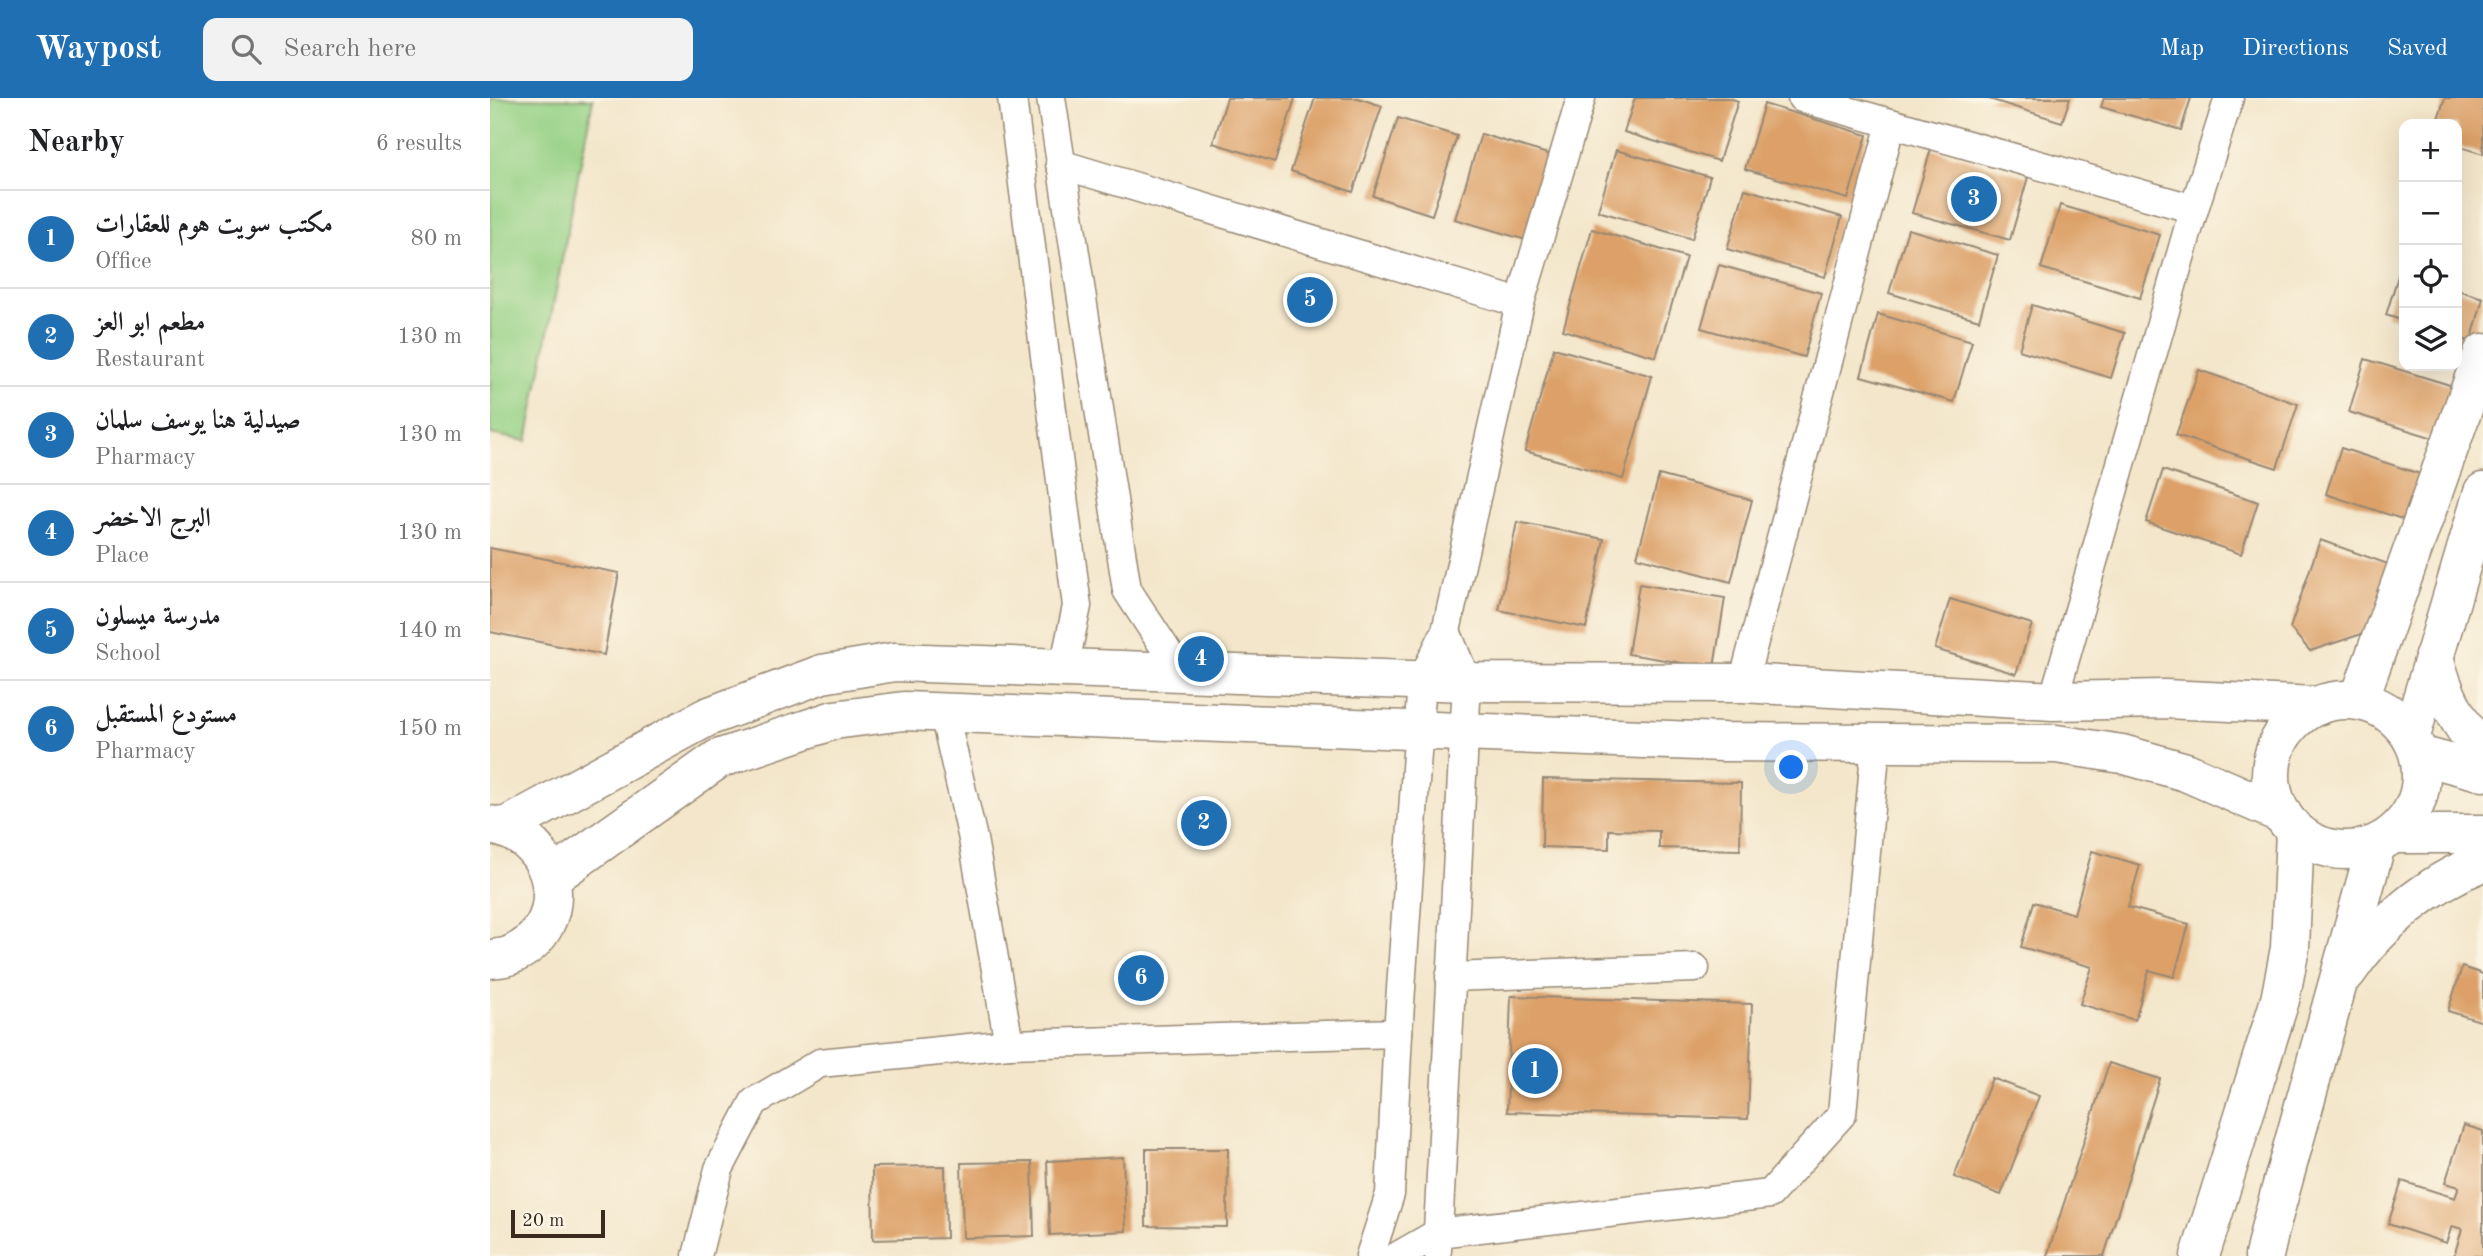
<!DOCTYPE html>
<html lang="en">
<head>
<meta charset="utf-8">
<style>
  :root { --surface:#fff; --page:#f2f2f2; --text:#202124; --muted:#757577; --line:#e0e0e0; --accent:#1f6fb2 }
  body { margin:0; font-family:"Old Standard TT",Amiri,serif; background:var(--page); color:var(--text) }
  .controls { position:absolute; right:21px; top:21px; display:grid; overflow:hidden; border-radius:14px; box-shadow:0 7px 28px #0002 }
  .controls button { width:63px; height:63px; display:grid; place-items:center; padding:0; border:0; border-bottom:2px solid var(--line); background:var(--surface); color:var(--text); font:35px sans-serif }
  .scale { position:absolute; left:21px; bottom:18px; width:94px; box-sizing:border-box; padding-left:7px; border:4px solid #3b2a1e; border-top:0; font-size:19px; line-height:24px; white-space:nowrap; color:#3b2a1e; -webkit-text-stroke:5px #fcf5e5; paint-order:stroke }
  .you { position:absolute; left:1302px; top:670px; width:24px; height:24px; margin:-18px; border:5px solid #fff; border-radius:50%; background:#1a73e8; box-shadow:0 0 0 10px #1a73e833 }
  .badge { display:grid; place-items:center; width:46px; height:46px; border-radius:50%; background:var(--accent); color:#fff; font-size:23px; font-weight:700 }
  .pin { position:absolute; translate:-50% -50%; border:4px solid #fff; box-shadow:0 2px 7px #0006 }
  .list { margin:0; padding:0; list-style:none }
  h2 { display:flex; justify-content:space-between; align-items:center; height:91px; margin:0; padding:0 28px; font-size:30px }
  h2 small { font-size:23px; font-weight:400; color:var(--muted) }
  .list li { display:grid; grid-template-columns:46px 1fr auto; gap:21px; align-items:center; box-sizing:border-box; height:98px; padding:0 28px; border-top:2px solid var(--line) }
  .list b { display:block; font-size:26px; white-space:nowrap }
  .list p { margin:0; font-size:23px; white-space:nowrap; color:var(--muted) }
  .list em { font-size:23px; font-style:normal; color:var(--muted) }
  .icon { flex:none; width:38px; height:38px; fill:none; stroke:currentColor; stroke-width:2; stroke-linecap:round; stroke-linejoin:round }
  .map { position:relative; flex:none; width:1993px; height:1158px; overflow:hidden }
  header { display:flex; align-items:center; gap:42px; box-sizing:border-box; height:98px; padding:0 35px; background:var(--accent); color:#fff }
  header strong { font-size:33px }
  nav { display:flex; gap:38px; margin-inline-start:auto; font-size:24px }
  .search { width:490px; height:63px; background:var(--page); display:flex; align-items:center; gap:18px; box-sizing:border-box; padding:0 24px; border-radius:14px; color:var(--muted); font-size:26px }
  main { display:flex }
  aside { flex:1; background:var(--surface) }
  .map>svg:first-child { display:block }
</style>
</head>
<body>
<header>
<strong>Waypost</strong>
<div class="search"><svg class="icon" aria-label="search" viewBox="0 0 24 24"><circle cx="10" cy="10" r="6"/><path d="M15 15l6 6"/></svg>Search here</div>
<nav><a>Map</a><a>Directions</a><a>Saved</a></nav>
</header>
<main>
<aside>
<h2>Nearby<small>6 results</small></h2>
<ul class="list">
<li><span class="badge">1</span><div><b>مكتب سويت هوم للعقارات</b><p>Office</p></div><em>80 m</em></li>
<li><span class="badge">2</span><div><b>مطعم ابو العز</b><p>Restaurant</p></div><em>130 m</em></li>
<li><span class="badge">3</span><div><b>صيدلية هنا يوسف سلمان</b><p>Pharmacy</p></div><em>130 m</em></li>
<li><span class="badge">4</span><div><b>البرج الاخضر</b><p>Place</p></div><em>130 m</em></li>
<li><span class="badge">5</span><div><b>مدرسة ميسلون</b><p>School</p></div><em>140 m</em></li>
<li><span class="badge">6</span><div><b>مستودع المستقبل</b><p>Pharmacy</p></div><em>150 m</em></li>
</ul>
</aside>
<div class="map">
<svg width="1993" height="1158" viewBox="0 0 1993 1158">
  <rect width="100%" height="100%" fill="#fcf5e5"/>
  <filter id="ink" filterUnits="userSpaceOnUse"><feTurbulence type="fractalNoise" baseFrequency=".0143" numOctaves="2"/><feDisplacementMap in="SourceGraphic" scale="14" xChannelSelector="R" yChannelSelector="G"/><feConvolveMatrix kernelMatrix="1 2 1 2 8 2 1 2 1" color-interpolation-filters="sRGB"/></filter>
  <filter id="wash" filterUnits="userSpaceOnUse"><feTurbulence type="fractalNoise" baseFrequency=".00686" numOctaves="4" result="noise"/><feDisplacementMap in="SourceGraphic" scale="28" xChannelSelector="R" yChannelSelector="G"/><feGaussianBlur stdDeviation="1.57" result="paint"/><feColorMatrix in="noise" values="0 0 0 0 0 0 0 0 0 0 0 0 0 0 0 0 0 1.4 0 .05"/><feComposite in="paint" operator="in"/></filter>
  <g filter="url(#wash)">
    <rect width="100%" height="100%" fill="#f3e6ca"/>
    <path fill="#96d186" stroke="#687e52" stroke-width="2" d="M 0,0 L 103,1 L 37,343 L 0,336 Z"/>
    <g id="blocks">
      <g fill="#dca068">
        <path d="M 737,0 L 805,0 L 785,64 L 723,45 Z"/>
        <path d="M 825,0 L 868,0 L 892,8 L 863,94 L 801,73 Z"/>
        <path d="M 1145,0 L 1240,0 L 1248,3 L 1229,63 L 1134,34 Z"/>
        <path d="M 1496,0 L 1580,0 L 1572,24 Z"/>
        <path d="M 1614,0 L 1701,0 L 1691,32 L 1611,9 Z"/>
        <path d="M 1955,0 L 1993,0 L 1993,56 L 1967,48 L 1967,26 L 1946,26 Z"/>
        <path d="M 1274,6 L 1377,37 L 1358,101 L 1255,71 Z"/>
        <path d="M 908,20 L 967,38 L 942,117 L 883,98 Z"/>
        <path d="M 991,36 L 1061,57 L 1036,142 L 965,121 Z"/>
        <path d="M 1441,51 L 1538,79 L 1520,142 L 1422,115 Z"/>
        <path d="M 1126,52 L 1220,79 L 1202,141 L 1108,113 Z"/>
        <path d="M 1255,91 L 1352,119 L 1335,179 L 1237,151 Z"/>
        <path d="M 1570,107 L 1670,137 L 1650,200 L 1551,170 Z"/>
        <path d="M 1102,131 L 1196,159 L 1166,259 L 1073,232 Z"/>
        <path d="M 1418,131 L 1508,157 L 1489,222 L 1399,195 Z"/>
        <path d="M 1229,167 L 1331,195 L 1314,259 L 1211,230 Z"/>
        <path d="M 1909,175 L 1914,176 L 1914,223 L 1896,217 Z"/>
        <path d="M 1967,192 L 1993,200 L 1981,244 L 1967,239 Z"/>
        <path d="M 1542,207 L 1635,235 L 1621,280 L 1529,252 Z"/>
        <path d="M 1388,216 L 1482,243 L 1464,304 L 1371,278 Z"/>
        <path d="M 1064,250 L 1162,278 L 1133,381 L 1035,353 Z"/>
        <path d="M 1875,261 L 1963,288 L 1947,341 L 1859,314 Z"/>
        <path d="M 1709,272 L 1808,306 L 1787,370 L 1686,337 Z"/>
        <path d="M 1851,350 L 1936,378 L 1921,424 L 1836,396 Z"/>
        <path d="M 1673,372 L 1768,404 L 1751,456 L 1656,424 Z"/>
        <path d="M 1169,377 L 1262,402 L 1241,484 L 1147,459 Z"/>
        <path d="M 1027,424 L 1114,441 L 1096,530 L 1009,512 Z"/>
        <path d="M 1830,442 L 1901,467 L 1878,534 L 1820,553 L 1800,530 Z"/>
        <path d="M 0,450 L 129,475 L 114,557 L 0,534 Z"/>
        <path d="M 1149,486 L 1235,500 L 1224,570 L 1138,556 Z"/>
        <path d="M 1460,501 L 1542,526 L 1526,576 L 1445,551 Z"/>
        <path d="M 1053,681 L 1251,685 L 1250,752 L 1169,750 L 1169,733 L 1119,732 L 1119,751 L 1052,749 Z"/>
        <path d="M 1602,753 L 1650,767 L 1638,809 L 1699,826 L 1684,879 L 1659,872 L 1645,922 L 1590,906 L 1602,869 L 1531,849 L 1544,804 L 1584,816 Z"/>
        <path d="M 1972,869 L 1993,876 L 1993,924 L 1958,913 Z"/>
        <path d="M 1021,898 L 1262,906 L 1258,1021 L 1017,1014 Z"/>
        <path d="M 1619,965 L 1670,981 L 1614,1158 L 1557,1158 Z"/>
        <path d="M 1502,980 L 1549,998 L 1511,1097 L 1464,1079 Z"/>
        <path d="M 1974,1027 L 1993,1033 L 1993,1158 L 1964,1158 L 1972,1131 L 1962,1128 L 1956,1145 L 1898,1126 L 1912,1083 L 1965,1100 L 1969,1089 L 1955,1085 Z"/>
        <path d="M 656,1051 L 738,1051 L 737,1129 L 656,1128 Z"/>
        <path d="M 633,1059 L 636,1133 L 560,1137 L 557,1063 Z"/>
        <path d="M 542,1064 L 544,1138 L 473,1140 L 471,1065 Z"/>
        <path d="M 455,1068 L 456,1140 L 383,1142 L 382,1069 Z"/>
      </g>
    </g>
  </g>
  <g filter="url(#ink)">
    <use href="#blocks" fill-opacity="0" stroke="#978874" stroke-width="2"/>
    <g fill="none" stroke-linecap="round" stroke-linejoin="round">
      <g stroke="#978874" stroke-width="31">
        <g id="street">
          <path d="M 522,0 L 587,508 L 574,570"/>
          <path d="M 561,0 L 637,492 L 690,573"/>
          <path d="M 1312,0 L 1704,111"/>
          <path d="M 570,66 L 1030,205"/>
          <path d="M 1253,585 L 1401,25"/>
          <path d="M 1563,603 L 1704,111 L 1739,0"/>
          <path d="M 454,615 L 483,741 L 519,946"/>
          <path d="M 960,879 L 1205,870"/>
          <path d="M 947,1152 L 977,584 L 956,533"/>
          <path d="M 207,1158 L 229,1071 L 264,1004 L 330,965 L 519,946 L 908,935"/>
          <path d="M 880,1158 L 900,1096 L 908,935 L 932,582 L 956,533 L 1030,205 L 1091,0"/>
          <path d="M 908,1158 L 948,1135 L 1280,1096 L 1352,1016 L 1386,645"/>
        </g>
      </g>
      <g stroke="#978874" stroke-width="41">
        <g id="secondary">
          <path d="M 1944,558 C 1953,595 1967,625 1993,653"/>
          <circle cx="1856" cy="677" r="75"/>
          <path d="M 1869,602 L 1993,255"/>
          <path d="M 1921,638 L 1993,394"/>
          <path d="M 1929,657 L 1993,674"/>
          <path d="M 0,727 C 71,738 85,830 21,857 C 15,860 7,860 0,861"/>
          <path d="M 15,729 L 217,619 L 332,576 L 404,564 L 977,584 L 1253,585 L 1563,603 L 1675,601 L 1827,608"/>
          <path d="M 1904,736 L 1993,736"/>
          <path d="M 61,780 L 228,661 L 344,622 L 414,613 L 1233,644 L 1566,646 L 1632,656 L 1696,674 L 1792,716"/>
          <path d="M 1857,874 C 1889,826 1938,785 1993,764"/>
          <path d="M 1710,1158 L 1790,902 L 1800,850 L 1805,733"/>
          <path d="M 1774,1158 L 1781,1127 L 1886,747"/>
        </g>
      </g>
      <use href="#street" stroke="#fff" stroke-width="28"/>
      <use href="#secondary" stroke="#fff" stroke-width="38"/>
    </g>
  </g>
</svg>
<div class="controls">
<button>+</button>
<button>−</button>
<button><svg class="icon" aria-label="locate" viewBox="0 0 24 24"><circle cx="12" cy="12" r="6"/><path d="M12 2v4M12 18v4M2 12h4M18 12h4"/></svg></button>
<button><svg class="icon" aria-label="layers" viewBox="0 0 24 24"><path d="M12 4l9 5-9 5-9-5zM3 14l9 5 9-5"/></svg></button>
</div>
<div class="scale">20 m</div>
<div class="you"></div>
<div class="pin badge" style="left:1045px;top:973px">1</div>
<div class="pin badge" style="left:714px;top:725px">2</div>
<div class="pin badge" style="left:1484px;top:101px">3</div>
<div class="pin badge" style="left:711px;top:561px">4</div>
<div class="pin badge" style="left:820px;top:202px">5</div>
<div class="pin badge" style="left:651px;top:880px">6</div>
</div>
</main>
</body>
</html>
